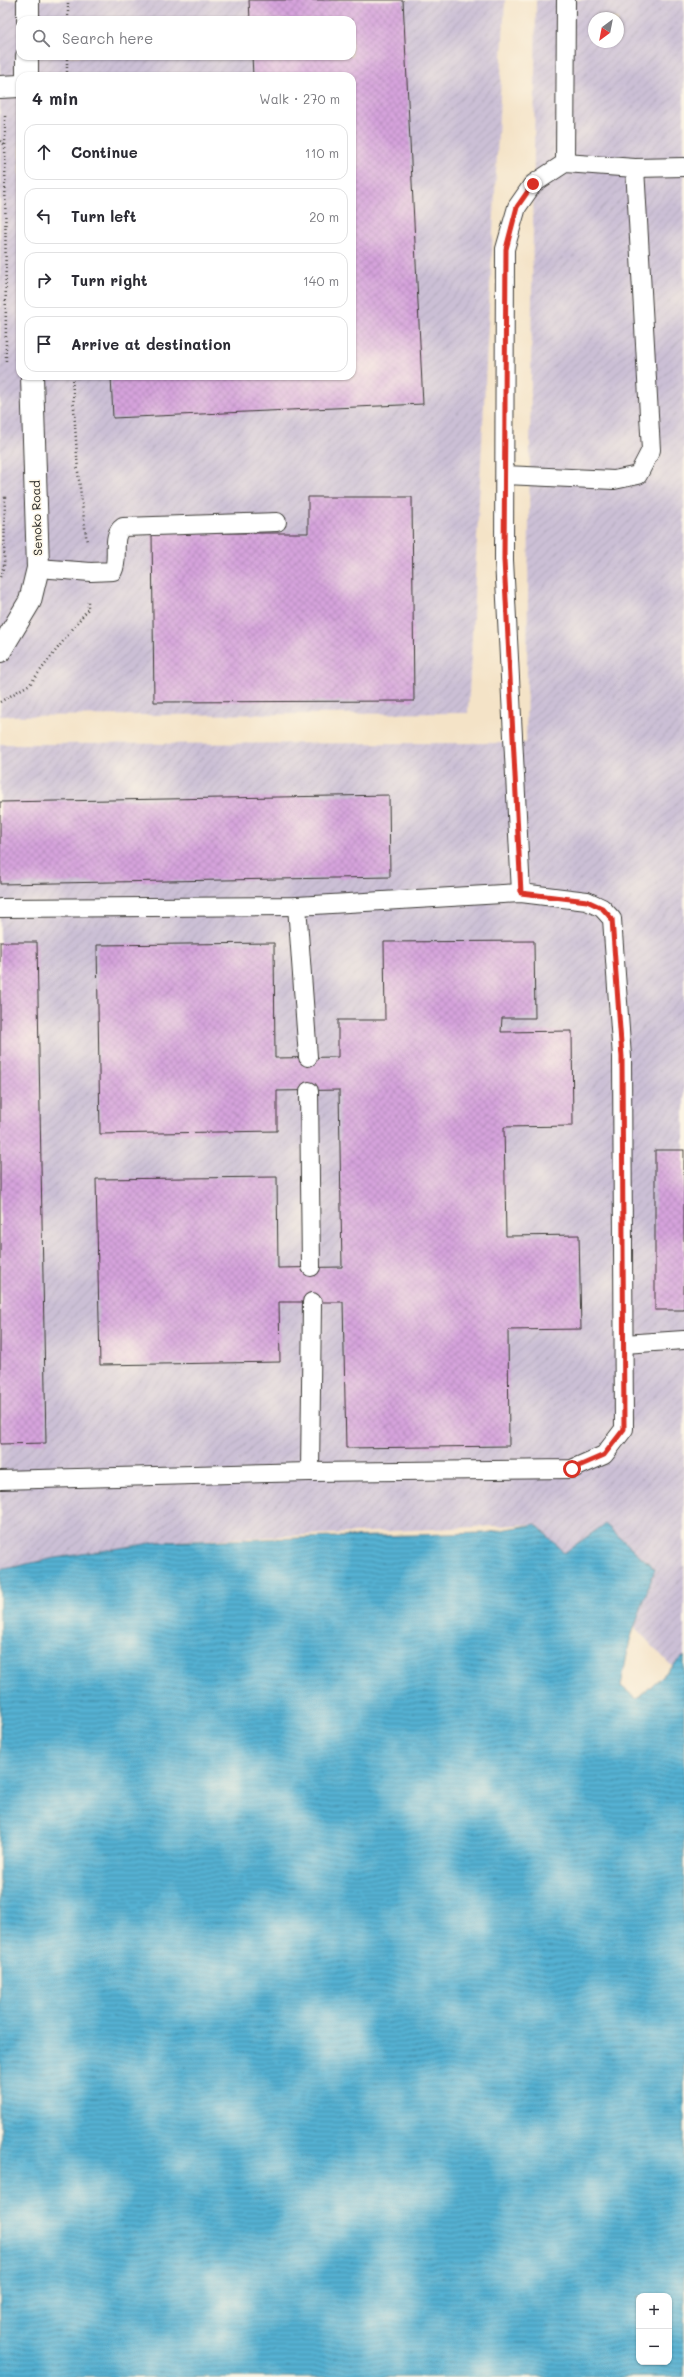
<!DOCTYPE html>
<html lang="en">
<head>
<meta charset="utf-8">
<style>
  :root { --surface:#fff; --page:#f7f7f7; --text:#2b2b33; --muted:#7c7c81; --line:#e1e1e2 }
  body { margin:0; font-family:Mali,sans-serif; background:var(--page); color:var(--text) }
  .controls { position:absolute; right:12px; bottom:12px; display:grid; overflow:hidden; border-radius:8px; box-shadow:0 1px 3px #0004 }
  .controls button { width:36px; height:36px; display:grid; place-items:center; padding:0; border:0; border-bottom:1px solid var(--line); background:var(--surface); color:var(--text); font:20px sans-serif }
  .compass { position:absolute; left:588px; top:12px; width:36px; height:36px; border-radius:50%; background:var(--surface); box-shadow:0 1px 3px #0004; rotate:212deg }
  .stop { position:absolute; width:12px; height:12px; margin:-9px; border:3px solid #d93025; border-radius:50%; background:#fff }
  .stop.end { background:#d93025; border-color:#fff; box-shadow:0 1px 4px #0008 }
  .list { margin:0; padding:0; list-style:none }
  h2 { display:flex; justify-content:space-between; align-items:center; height:52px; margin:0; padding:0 16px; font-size:17px }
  h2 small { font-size:13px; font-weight:400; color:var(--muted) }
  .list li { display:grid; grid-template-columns:26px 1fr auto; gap:12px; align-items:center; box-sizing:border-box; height:56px; margin:0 8px 8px; padding:0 8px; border:1px solid var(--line); border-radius:12px }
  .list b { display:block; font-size:15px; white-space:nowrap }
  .list em { font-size:13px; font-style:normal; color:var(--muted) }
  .icon { flex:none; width:22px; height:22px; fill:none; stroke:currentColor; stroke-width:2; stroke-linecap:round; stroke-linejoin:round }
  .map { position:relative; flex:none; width:684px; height:2377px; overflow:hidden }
  .search { position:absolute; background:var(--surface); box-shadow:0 1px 3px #0004; left:16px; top:16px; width:340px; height:44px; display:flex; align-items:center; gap:10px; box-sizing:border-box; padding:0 14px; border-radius:12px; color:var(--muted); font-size:15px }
  .panel { position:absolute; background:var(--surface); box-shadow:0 1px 3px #0004; left:16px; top:72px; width:340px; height:308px; border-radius:12px }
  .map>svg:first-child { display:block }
</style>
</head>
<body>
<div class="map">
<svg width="684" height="2377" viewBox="0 0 684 2377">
  <defs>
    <pattern id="industrial-furrows" width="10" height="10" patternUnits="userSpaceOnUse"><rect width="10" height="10" fill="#cbbfd5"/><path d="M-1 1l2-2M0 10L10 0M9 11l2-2" fill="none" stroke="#aea4b6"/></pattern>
    <pattern id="water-rules" width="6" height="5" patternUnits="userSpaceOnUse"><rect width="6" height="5" fill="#54b1d2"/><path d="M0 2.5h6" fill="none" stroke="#458faa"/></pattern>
    <pattern id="building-cross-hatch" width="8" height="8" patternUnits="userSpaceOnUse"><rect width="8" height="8" fill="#d5a3dc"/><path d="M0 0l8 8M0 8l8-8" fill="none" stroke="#b68cbc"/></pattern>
  </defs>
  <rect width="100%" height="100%" fill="#fcf5e5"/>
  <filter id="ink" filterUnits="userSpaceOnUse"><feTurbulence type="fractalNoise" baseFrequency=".025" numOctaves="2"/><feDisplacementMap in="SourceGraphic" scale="8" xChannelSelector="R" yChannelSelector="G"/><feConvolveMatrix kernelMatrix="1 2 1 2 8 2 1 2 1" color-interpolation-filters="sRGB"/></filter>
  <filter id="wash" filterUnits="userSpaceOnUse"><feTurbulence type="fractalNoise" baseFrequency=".012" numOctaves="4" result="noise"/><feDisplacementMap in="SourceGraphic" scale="16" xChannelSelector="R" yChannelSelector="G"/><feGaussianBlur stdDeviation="0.9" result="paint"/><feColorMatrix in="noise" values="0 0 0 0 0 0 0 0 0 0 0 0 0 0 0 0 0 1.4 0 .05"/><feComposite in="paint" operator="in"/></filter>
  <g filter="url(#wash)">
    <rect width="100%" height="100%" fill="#f4e3c7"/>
    <g fill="url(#industrial-furrows)" fill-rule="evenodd">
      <path d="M 0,0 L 505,0 L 468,713 L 0,716 ZM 20,20 L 352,20 L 352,56 L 20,56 ZM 20,76 L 352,76 L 352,376 L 20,376 Z"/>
      <path d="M 536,0 L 684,0 L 684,1679 L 536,1524 L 158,1542 L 50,1559 L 0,1570 L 0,744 L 526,743 ZM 594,18 L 618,18 L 618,42 L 594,42 Z"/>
    </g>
    <path fill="url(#water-rules)" stroke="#386677" fill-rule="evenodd" d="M 536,1524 L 564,1553 L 605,1524 L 655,1569 L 630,1640 L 621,1686 L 637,1699 L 684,1656 L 684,2377 L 0,2377 L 0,1570 L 50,1559 L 158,1542 L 485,1533 ZM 639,2296 L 669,2296 L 669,2362 L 639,2362 Z"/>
    <g id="blocks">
      <g fill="url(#building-cross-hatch)">
        <path d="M 249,0 L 403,0 L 423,404 L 113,418 L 111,376 L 352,376 L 352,76 L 253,76 L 252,56 L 352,56 L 352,20 L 250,20 Z"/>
        <path d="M 308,497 L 412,497 L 414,701 L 154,702 L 152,533 L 308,533 Z"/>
        <path d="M 389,795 L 390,877 L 0,884 L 0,802 Z"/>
        <path d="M 534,941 L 535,1018 L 502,1018 L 501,1032 L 572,1031 L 573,1126 L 504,1127 L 506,1236 L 579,1235 L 581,1329 L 508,1330 L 509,1446 L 346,1448 L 343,1302 L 279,1302 L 280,1362 L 100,1365 L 96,1179 L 277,1177 L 278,1268 L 342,1267 L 339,1090 L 277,1091 L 277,1131 L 100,1134 L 97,945 L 274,943 L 275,1058 L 338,1057 L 338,1020 L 385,1020 L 384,942 Z"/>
        <path d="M 0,942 L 37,942 L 46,1443 L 0,1444 Z"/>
        <rect x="655" y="1150" width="29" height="160"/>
      </g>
    </g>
  </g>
  <g filter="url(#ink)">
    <use href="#blocks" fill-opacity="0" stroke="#3c3a36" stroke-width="1"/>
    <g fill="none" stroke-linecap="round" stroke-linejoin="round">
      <g stroke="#3c3a36" stroke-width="20">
        <g id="service">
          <path d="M 565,163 L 566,0"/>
          <path d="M 505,475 L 614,480 L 638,475 L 651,450 L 635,168"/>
          <path d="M 38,568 L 91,572 L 113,571 C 120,558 110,536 123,527 L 277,522"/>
          <path d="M 521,893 L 504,560 L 505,249 L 517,207 L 533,184 L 565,163 L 635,168 L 684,167"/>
          <path d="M 297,906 L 308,1057"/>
          <path d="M 0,908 L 297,906 L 521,893 L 587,901 L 602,908 L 612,919 L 622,1057 L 624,1429 L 604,1455 L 572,1469 L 310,1472 L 0,1480"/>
          <path d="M 309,1091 L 311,1267"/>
          <path d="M 624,1344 L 684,1340"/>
          <path d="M 310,1472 L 312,1302"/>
        </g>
      </g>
      <g stroke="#3c3a36" stroke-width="24">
        <g id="minor">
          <path d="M 28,20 L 28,0"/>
          <path d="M 27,76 L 27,56"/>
          <path d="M 0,87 L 20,86"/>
          <path d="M 0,651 L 30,601 L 38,568 L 32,376"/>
        </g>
      </g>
      <g stroke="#3c3a36" stroke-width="2.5" stroke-dasharray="1 3" stroke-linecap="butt">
        <path d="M 68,20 L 68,0"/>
        <path d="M 67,76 L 67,56"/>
        <path d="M 5,116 L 6,363"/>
        <path d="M 0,141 L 5,145"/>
        <path d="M 72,376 L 78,472 L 87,543"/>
        <path d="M 0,577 L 4,566 L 5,494"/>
        <path d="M 0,702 L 30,684 L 88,609 L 88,599"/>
      </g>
      <use href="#service" stroke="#fff" stroke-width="18"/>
      <use href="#minor" stroke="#fff" stroke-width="22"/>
    </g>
  </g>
  <g fill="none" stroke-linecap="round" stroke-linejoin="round" filter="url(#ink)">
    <path stroke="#d93025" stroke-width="5" d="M 533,184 L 517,207 L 506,249 L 504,560 L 521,893 L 587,901 L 602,908 L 612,919 L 622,1057 L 624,1429 L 604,1455 L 572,1469"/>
  </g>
  <g text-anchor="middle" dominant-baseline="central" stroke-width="3" stroke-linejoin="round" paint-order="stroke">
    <g font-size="12" fill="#1c1c1c" stroke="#fcf5e5">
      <text transform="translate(36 518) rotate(-92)">Senoko Road</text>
    </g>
  </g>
</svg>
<div class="controls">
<button>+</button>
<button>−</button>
</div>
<svg class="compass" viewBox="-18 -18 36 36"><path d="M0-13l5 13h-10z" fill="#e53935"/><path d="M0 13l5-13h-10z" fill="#7c7c81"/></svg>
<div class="stop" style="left:572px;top:1469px"></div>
<div class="stop end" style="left:533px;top:184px"></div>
<div class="search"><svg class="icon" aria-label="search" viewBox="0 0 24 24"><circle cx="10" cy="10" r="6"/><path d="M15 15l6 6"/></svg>Search here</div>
<section class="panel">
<h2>4 min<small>Walk · 270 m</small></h2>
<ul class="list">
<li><svg class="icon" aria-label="ahead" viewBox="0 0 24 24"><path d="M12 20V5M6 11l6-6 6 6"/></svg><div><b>Continue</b></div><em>110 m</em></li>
<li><svg class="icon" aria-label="left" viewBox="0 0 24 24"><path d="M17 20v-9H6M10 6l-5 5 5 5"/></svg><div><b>Turn left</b></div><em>20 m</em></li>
<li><svg class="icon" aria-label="right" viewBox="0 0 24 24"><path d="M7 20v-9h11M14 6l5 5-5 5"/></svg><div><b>Turn right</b></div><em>140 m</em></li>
<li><svg class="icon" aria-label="arrive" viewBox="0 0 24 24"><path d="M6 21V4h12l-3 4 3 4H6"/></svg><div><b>Arrive at destination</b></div></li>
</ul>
</section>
</div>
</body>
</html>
